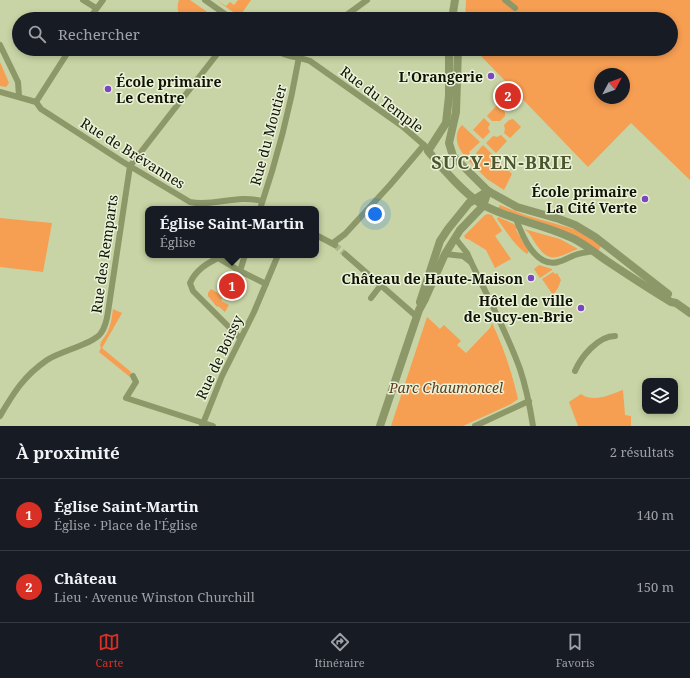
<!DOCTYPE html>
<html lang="fr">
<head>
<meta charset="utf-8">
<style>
  :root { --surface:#171b24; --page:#242831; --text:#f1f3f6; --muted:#9ea1a6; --line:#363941; --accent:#d93025 }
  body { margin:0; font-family:"Noto Serif",serif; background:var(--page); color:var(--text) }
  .controls { position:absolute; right:12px; bottom:12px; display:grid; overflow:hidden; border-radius:8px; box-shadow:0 2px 6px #0003 }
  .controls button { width:36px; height:36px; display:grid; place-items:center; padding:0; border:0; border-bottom:1px solid var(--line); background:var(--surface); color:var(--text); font:20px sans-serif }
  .compass { position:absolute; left:594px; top:68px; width:36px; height:36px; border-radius:50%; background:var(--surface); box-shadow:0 2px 6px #0003; rotate:49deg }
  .you { position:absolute; left:375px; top:214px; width:14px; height:14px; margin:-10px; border:3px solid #fff; border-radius:50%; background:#1a73e8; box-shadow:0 0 0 6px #1a73e833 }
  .badge { display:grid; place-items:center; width:26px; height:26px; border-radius:50%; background:var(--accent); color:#fff; font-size:13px; font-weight:700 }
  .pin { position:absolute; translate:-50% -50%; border:2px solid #fff; box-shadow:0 1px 4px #0006 }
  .popup { position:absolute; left:145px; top:206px; width:174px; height:52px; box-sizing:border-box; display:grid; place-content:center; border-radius:8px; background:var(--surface); filter:drop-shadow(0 1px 3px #0005); font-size:13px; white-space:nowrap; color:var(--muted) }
  .popup b { font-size:15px; color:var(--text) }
  .popup::after { content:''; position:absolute; left:50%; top:100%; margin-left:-8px; border:8px solid transparent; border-top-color:var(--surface) }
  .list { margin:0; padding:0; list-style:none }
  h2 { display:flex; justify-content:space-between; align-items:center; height:52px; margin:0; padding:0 16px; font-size:17px }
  h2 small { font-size:13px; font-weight:400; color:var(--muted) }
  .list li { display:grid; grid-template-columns:26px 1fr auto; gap:12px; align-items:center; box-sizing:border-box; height:72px; padding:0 16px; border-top:1px solid var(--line) }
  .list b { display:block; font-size:15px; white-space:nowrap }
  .list p { margin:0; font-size:13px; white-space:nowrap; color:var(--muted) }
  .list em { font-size:13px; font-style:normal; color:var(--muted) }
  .icon { flex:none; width:22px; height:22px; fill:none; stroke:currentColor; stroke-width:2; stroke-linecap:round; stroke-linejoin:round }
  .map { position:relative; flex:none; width:690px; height:426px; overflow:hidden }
  .search { position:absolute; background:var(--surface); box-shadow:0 2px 6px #0003; left:12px; right:12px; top:12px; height:44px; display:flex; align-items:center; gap:10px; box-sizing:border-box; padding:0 14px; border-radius:22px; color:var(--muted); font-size:15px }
  .sheet { height:196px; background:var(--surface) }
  nav { display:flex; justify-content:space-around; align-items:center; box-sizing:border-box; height:56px; border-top:1px solid var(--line); background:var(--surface); font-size:11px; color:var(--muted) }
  nav a { display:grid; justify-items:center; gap:2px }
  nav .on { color:var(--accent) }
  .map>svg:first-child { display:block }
</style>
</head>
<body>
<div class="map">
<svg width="690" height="426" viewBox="0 0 690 426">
  <rect width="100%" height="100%" fill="#c8d4a5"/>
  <g fill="#f69e52" fill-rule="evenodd">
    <path d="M 179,0 L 190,0 L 216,18 L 215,19 L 179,19 L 181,17 C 177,11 177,6 179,0 Z"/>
    <path d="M 216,0 L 226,6 L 230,2 L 234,5 L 238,0 L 251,0 L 242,13 L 236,14 Z"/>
    <path d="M 466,0 L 690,0 L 690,180 L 631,123 L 588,167 L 481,56 L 487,49 L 671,49 L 671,19 L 465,19 ZM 600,74 L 624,74 L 624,98 L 600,98 Z"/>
    <path d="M 0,62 L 9,83 L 6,87 L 0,86 Z"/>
    <path d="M 498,104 L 505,112 L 505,116 L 500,121 L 492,121 L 487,116 Z"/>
    <path d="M 484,118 L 490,124 L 488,128 L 490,132 L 483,139 L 473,130 Z"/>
    <path d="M 513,119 L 521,127 L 510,138 L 504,133 L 505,129 L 504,125 L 509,120 Z"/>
    <path d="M 462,125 L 480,142 L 469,152 L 470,153 L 466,157 C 458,149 452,135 462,125 Z"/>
    <path d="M 501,135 L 507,141 L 496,153 L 486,143 L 493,136 L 497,137 Z"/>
    <path d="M 483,145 L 512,174 L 504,190 L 487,179 L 469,161 L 473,156 L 475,158 L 478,155 L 476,153 Z"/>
    <path d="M 500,205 L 525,215 L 570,228 L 586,234 L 602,245 L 598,251 L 551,226 L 498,208 Z"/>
    <path d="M 488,214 L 492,215 L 502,231 L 495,236 L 511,259 L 495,268 L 486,250 L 468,239 L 466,239 L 464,236 L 485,215 Z"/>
    <path d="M 498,217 L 514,224 L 517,227 L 516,230 L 529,251 L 527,254 C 515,246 506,231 497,219 Z"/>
    <path d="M 0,218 L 52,223 L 43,272 L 0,267 Z"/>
    <path d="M 524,229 L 560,239 L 578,249 C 555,258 549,265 534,241 C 531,236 529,232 524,229 Z"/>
    <path d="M 539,265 L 552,269 L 552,270 L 540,278 L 534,269 Z"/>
    <path d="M 553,272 L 555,274 L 557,273 L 561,280 L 558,288 L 553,295 L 542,279 Z"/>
    <path d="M 211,289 L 223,296 L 221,301 L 229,305 L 225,312 L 218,306 L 217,307 L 208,296 L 208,293 Z"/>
    <path d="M 113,309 L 122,313 L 102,348 L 131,372 L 130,377 L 99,352 L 101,348 L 100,345 C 102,339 106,336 108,331 C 111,324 112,317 113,309 Z"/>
    <path d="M 427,317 L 440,329 L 444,325 L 461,341 L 457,345 L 466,353 L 490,328 L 492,323 C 504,348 512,373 518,399 L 511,404 L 463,426 L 391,426 Z"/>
    <path d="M 623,390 L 625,415 L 631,416 L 631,426 L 578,426 L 569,402 L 581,394 C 594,403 609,395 623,390 Z"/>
  </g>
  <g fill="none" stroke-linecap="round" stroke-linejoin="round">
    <path stroke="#acb78d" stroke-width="6" stroke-dasharray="6 3" stroke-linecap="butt" d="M 335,245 L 345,254"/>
    <g stroke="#8d9869" stroke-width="6">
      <path d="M 83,0 L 96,8"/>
      <path d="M 205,0 L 232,19"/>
      <path d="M 505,0 L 515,8"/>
      <path d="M 89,19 L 103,0"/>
      <path d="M 341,19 L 367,0"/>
      <path d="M 0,45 L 18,82 L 19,96"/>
      <path d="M 274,49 C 287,58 296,56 310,61 L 402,126 L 424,145 L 428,151"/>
      <path d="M 299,57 L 307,49"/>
      <path d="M 0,92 L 36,102 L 41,109 L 123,162 L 190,202 C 214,207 237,194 262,201"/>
      <path d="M 36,102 L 70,49"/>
      <path d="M 260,209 C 277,159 290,109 299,57"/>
      <path d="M 516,219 C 522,235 535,268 558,262 C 564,261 569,257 575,255 C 581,253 587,252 594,251"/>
      <path d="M 316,235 L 335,245"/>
      <path d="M 333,243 L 345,234 L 390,185 L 424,145"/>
      <path d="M 345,254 L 416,316"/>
      <path d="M 445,254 L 463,256 L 471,262 L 467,253 L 455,238"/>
      <path d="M 471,262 C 488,297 507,333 520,369 C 526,387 530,407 533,426"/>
      <path d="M 240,271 L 245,255"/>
      <path d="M 371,298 L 381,285"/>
      <path d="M 240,338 L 193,291 L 190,283 C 196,270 206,264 218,258 L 240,271 L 266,284"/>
      <path d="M 575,371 C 581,357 598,336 615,336"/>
      <path d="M 133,376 L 136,382 L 126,398 L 213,426"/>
      <path d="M 0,416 C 14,392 24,376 47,360 C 60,351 94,344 101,333 C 106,326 107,319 108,312 L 130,166 L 221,49"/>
      <path d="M 202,426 L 222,376 L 254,312 L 278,255"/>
      <path d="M 475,426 L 529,401"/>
    </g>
    <g stroke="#8d9869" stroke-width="8">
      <path d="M 452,19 L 455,0"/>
      <path d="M 449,49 L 449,96 L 446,123 L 428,151 C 440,166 468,198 485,206 C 514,221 547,225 576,240 C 587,246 597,254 607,261 C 628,275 649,289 671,302 L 676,303 L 690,313"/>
      <path d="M 458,49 L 456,112 L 449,143 L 453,156 L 488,191 L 517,207 L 559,219 L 575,225 L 595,237 L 668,294"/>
      <path d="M 420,302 L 440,241 L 448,229 L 469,203 L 488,191"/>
      <path d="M 380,426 L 419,310 L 425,299 L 445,254 L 460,230 L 483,206 L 488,191"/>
    </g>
  </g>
  <g fill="#7947bf" stroke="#ebf2da" stroke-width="1.5">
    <circle cx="491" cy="76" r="4"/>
    <circle cx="108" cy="89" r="4"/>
    <circle cx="645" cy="199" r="4"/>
    <circle cx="531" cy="278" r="4"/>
    <circle cx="581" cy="308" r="4"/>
  </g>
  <g text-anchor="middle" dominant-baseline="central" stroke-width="3" stroke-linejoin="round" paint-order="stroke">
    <g font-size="14" font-weight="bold" fill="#101303" stroke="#ebf2da" text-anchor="end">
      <text x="483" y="76">L'Orangerie</text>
      <text x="116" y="81" text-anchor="start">École primaire<tspan x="116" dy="16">Le Centre</tspan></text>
      <text x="637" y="191">École primaire<tspan x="637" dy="16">La Cité Verte</tspan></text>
      <text x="523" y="278">Château de Haute-Maison</text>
      <text x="573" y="300">Hôtel de ville<tspan x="573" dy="16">de Sucy-en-Brie</tspan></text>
    </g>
    <g font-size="14" fill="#101303" stroke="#ebf2da">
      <text transform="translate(382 99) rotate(37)">Rue du Temple</text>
      <text transform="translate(268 135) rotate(-75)">Rue du Moutier</text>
      <text transform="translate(133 153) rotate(32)">Rue de Brévannes</text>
      <text transform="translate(104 254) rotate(-82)">Rue des Remparts</text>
      <text transform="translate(219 357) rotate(-65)">Rue de Boissy</text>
    </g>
    <g font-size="14" font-style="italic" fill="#633c1b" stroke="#ebf2da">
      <text x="446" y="387">Parc Chaumoncel</text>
    </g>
    <g font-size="18" font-weight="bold" letter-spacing="1" fill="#4c552b" stroke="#ebf2da">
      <text x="502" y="162">SUCY-EN-BRIE</text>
    </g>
  </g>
</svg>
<div class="controls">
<button><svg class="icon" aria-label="layers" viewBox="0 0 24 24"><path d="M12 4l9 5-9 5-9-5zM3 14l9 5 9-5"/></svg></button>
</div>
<svg class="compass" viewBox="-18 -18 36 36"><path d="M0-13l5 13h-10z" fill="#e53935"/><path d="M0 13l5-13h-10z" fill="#9ea1a6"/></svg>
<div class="you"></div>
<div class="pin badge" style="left:232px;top:286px">1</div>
<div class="popup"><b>Église Saint-Martin</b>Église</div>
<div class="pin badge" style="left:508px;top:96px">2</div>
<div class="search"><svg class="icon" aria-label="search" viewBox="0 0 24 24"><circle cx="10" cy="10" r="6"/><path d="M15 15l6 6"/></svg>Rechercher</div>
</div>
<section class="sheet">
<h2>À proximité<small>2 résultats</small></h2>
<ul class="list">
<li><span class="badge">1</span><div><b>Église Saint-Martin</b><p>Église · Place de l'Église</p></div><em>140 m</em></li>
<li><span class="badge">2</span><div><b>Château</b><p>Lieu · Avenue Winston Churchill</p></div><em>150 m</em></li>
</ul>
</section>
<nav>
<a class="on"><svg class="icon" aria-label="map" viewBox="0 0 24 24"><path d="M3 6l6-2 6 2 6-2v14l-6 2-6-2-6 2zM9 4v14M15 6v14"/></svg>Carte</a>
<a><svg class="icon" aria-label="directions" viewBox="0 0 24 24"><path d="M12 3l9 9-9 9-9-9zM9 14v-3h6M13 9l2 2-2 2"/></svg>Itinéraire</a>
<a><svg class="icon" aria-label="saved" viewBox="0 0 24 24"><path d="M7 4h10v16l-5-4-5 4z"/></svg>Favoris</a>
</nav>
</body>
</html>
